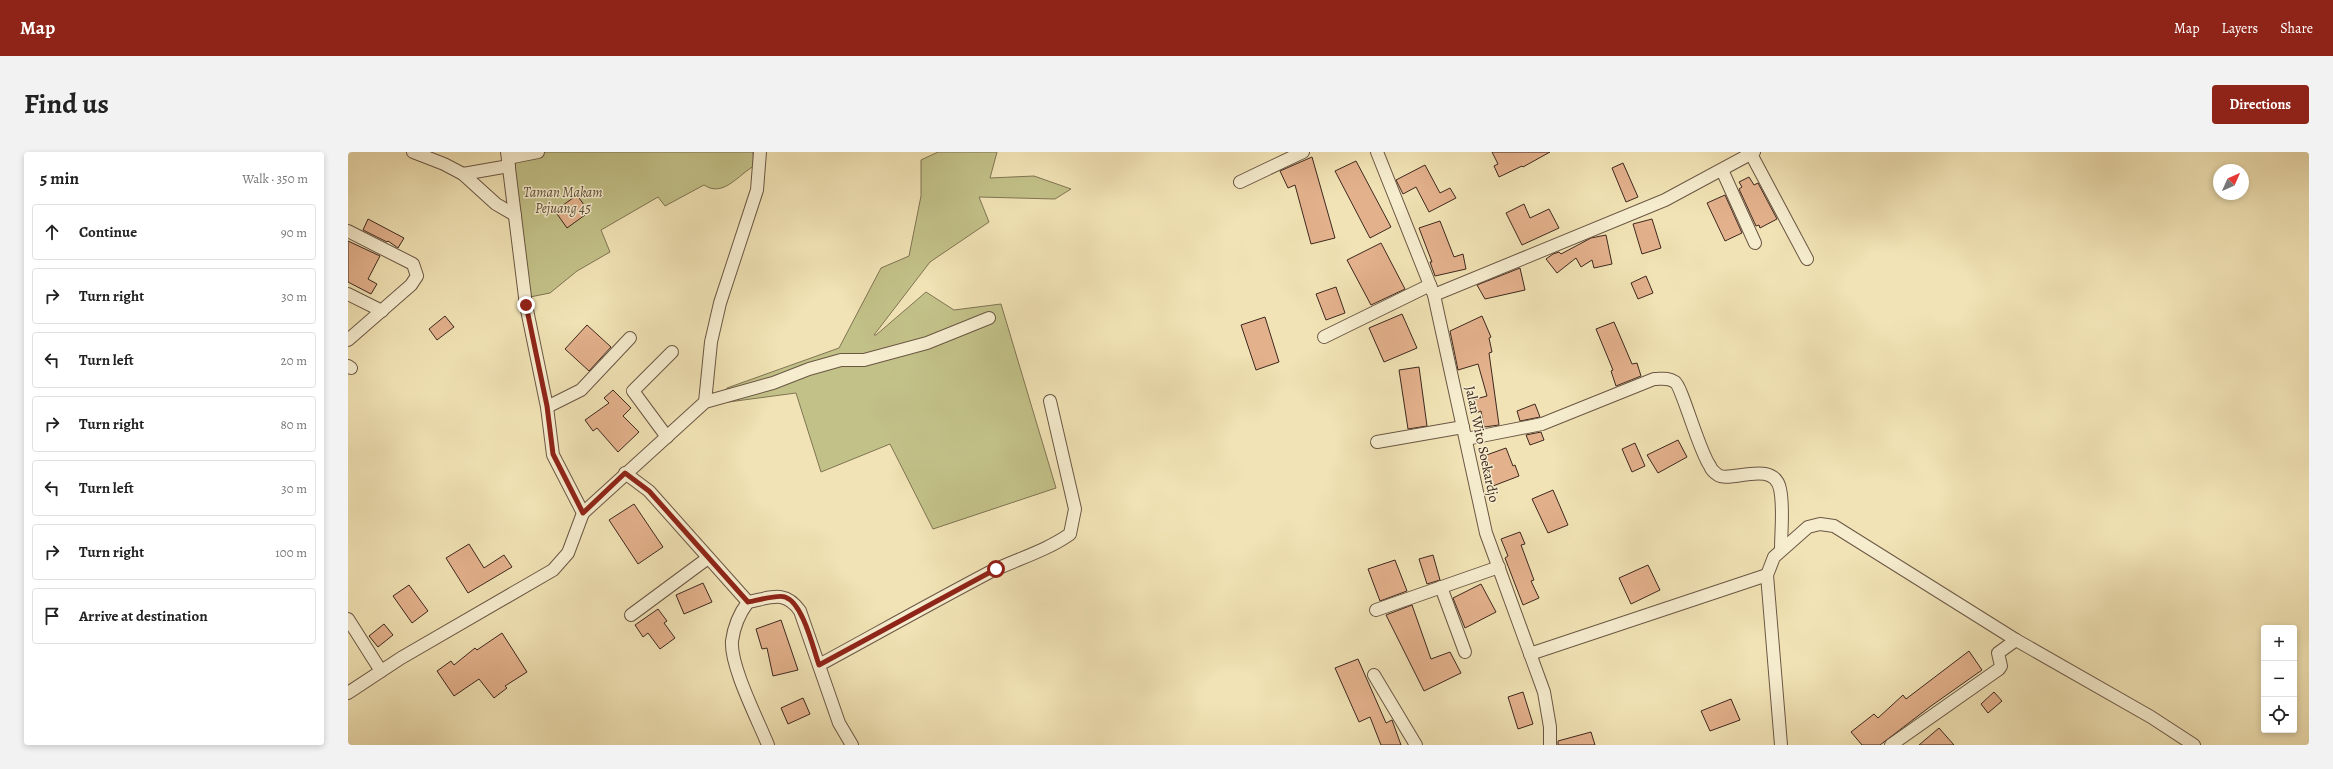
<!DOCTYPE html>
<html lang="en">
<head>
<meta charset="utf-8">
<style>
  :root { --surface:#fff; --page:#f2f2f2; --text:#222; --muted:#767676; --line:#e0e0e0; --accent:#8f2418 }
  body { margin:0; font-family:Alegreya,serif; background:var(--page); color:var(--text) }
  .controls { position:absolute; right:12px; bottom:12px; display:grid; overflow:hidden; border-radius:4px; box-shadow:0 2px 6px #0003 }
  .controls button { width:36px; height:36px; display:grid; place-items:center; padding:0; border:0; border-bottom:1px solid var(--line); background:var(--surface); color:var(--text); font:20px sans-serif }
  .compass { position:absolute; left:1865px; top:12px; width:36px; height:36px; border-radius:50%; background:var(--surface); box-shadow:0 2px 6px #0003; rotate:45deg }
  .stop { position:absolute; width:12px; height:12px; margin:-9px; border:3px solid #8f2418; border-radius:50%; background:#fff }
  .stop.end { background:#8f2418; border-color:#fff; box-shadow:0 1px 4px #0008 }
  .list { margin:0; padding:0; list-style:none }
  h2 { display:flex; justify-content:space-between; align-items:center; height:52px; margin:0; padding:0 16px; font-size:17px }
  h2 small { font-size:13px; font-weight:400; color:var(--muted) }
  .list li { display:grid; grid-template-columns:26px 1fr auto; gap:12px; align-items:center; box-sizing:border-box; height:56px; margin:0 8px 8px; padding:0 8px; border:1px solid var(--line); border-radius:4px }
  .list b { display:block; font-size:15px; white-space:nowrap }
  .list em { font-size:13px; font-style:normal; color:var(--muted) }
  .icon { flex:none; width:22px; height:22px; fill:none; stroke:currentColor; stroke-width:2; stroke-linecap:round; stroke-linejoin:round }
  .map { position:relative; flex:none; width:1961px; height:593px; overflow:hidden; border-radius:4px }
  header { display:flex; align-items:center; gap:24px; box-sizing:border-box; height:56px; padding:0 20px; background:var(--accent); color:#fff }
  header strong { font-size:19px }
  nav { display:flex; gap:22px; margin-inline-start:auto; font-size:14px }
  .intro { display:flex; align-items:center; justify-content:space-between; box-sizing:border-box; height:96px; padding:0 24px }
  h1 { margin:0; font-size:28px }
  .button { padding:10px 18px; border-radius:4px; background:var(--accent); color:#fff; font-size:14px; font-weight:700 }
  main { display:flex; gap:24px; padding:0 24px }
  aside { flex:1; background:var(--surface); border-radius:4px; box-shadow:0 2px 6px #0003 }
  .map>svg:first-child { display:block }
</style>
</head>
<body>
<header>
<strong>Map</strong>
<nav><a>Map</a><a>Layers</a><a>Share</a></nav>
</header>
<div class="intro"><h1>Find us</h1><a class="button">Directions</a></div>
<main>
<aside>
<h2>5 min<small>Walk · 350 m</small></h2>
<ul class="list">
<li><svg class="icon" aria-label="ahead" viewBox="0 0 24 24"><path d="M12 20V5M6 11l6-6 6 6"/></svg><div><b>Continue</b></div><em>90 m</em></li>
<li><svg class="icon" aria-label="right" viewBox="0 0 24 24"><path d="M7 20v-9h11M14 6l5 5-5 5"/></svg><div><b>Turn right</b></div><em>30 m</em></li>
<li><svg class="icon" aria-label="left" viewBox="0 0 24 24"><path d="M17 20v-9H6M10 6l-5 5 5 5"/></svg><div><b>Turn left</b></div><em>20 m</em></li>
<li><svg class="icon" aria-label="right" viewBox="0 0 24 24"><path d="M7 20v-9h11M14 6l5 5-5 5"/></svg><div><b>Turn right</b></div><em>80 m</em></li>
<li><svg class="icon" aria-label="left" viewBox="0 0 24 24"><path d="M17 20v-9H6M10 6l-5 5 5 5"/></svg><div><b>Turn left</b></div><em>30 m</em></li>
<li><svg class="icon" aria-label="right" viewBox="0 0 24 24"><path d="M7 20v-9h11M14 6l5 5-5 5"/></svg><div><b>Turn right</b></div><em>100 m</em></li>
<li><svg class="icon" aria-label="arrive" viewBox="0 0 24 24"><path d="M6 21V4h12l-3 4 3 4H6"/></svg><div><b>Arrive at destination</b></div></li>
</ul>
</aside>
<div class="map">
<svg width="1961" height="593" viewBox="0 0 1961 593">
  <rect width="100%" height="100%" fill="#f1e3b5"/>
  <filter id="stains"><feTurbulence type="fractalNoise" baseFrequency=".005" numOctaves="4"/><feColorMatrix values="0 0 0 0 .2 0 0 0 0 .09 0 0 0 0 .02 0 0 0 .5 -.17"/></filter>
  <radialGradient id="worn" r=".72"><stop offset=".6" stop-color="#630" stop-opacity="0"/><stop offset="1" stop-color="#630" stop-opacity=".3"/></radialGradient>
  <g fill="#c2c188" stroke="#807454">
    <path d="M 190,0 L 405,0 L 406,14 C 390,23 375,46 356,33 L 317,54 L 310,45 L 253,78 L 262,100 L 229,119 L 202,141 L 177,146 L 160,6 Z"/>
    <path d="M 590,0 L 649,0 L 642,26 L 686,24 L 723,37 L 707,47 L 631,45 L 641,70 L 582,110 L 526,183 L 528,183 L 578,140 L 606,158 L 653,152 L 708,336 L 585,377 L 542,292 L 473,320 L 448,241 L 373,251 L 379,236 L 491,196 L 533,116 L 561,104 L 573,44 L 573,8 Z"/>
  </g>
  <g fill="#e3b18c" stroke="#3e281f">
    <path d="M 1144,0 L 1202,0 L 1175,15 L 1174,14 L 1151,25 L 1146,14 L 1150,12 Z"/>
    <path d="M 964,5 L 987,86 L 963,92 L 947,33 L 940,36 L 932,19 Z"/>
    <path d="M 1008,9 L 1043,75 L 1022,86 L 987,19 Z"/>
    <path d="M 1275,11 L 1290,45 L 1278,50 L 1264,16 Z"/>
    <path d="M 1077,13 L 1092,41 L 1102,36 L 1108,46 L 1081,60 L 1068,35 L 1055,42 L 1048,28 Z"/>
    <path d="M 1401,25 L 1406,33 L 1410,31 L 1429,67 L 1412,76 L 1411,73 L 1408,74 L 1391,37 L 1394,35 L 1391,30 Z"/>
    <path d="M 229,43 L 241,60 L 219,76 L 207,59 Z"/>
    <path d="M 1377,43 L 1394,81 L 1377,89 L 1359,51 Z"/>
    <path d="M 1176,52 L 1182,66 L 1201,57 L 1211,76 L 1174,93 L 1158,61 Z"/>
    <path d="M 20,67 L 56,86 L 50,96 L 40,89 L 39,90 L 15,78 Z"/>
    <path d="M 1304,67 L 1313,96 L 1294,102 L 1285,72 Z"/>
    <path d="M 1092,69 L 1106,105 L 1115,102 L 1118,117 L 1087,124 L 1082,110 L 1084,110 L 1071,76 Z"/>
    <path d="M 1258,83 L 1264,112 L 1246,116 L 1244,108 L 1233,115 L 1228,106 L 1209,121 L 1198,107 L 1205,102 L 1211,100 L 1213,102 L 1243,86 Z"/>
    <path d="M 0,89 L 32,104 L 20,127 L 29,132 L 23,142 L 0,130 Z"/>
    <path d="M 1033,91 L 1057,137 L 1023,153 L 999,108 Z"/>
    <path d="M 1172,116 L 1177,138 L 1137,147 L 1129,133 Z"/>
    <path d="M 1298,124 L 1305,141 L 1290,147 L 1283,131 Z"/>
    <path d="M 988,135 L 997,161 L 978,168 L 968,142 Z"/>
    <path d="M 1054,162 L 1069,196 L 1036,210 L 1021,176 Z"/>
    <path d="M 97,164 L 106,175 L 89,188 L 81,177 Z"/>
    <path d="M 1134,164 L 1143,185 L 1141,186 L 1144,200 L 1141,201 L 1151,273 L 1136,275 L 1133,259 L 1128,261 L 1124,248 L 1139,244 L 1130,212 L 1110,218 L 1102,179 Z"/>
    <path d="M 917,165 L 931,210 L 908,218 L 893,173 Z"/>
    <path d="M 1266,170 L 1284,212 L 1289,211 L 1293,224 L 1268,234 L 1263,219 L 1265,218 L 1248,177 Z"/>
    <path d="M 239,173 L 263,195 L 241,219 L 217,197 Z"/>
    <path d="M 1071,215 L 1079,274 L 1060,277 L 1051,218 Z"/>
    <path d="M 265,238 L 283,256 L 275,264 L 291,280 L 270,300 L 249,276 L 245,279 L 237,268 L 261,251 L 256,246 Z"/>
    <path d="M 1187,252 L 1192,265 L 1172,269 L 1169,259 Z"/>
    <path d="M 1193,280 L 1196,288 L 1182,293 L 1178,283 Z"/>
    <path d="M 1330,288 L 1339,305 L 1310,321 L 1299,303 Z"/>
    <path d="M 1287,291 L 1297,314 L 1284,320 L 1274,297 Z"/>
    <path d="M 1158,296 L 1165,314 L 1167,313 L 1171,324 L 1145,334 L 1133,305 Z"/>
    <path d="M 1205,338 L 1220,373 L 1200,381 L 1184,347 Z"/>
    <path d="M 286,352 L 315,395 L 290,412 L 261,368 Z"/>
    <path d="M 1172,380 L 1177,392 L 1173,393 L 1186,428 L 1183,429 L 1191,446 L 1175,453 L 1157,406 L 1160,404 L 1153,387 Z"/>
    <path d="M 121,392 L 136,416 L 156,403 L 164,415 L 120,441 L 98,406 Z"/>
    <path d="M 1085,403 L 1092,428 L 1079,432 L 1071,407 Z"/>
    <path d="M 1047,408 L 1059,439 L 1032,449 L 1020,417 Z"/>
    <path d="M 1300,413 L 1312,438 L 1283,452 L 1271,426 Z"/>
    <path d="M 355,431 L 364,450 L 336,462 L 328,443 Z"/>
    <path d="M 1133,432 L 1148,460 L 1117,476 L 1105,446 Z"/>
    <path d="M 61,433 L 80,459 L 64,471 L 45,444 Z"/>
    <path d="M 1064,453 L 1083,507 L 1102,500 L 1113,521 L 1076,539 L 1038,463 Z"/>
    <path d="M 310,457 L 319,469 L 316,471 L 327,486 L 312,497 L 300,481 L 295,485 L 287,473 Z"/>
    <path d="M 433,468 L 450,518 L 425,524 L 419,496 L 414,497 L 408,477 Z"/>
    <path d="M 36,472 L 45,483 L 30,495 L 21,484 Z"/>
    <path d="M 154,481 L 179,520 L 157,534 L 159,536 L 146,546 L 131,527 L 106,544 L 89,519 L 103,509 L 106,513 L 127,496 L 129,498 Z"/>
    <path d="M 1621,499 L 1634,518 L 1583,554 L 1532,593 L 1514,593 L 1503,580 L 1526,562 L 1530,566 L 1555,543 L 1558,547 Z"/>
    <path d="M 1010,507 L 1038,571 L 1044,568 L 1053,593 L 1033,593 L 1022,565 L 1011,570 L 987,516 Z"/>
    <path d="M 1175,540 L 1185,572 L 1170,577 L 1160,545 Z"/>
    <path d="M 1646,540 L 1654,549 L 1640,561 L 1633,552 Z"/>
    <path d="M 455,546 L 462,562 L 440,572 L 433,556 Z"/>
    <path d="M 1383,547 L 1392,568 L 1362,579 L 1353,559 Z"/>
    <path d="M 1591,576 L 1606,593 L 1571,593 Z"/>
    <path d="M 1243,580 L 1247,593 L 1210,593 L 1210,589 Z"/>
  </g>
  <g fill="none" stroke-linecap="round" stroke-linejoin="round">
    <g stroke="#6b5744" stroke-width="14">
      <g id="street">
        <path d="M 65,0 L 96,12 L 115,22 L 148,52 L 167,63"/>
        <path d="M 1029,0 L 1086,143 L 1138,381 L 1196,540 L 1202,575 L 1202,593"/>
        <path d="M 1403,2 L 1459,107"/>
        <path d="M 160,6 L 190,0"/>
        <path d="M 1374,18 L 1407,91"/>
        <path d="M 115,22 L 161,14"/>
        <path d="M 892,30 L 955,0"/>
        <path d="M 0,79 L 65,112 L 69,124 L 63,133 L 0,188"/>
        <path d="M 0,142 L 34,159"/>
        <path d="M 1086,143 L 1317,48 L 1406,0"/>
        <path d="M 976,185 L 1082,133"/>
        <path d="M 0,214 L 3,216"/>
        <path d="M 357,250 L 363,190 L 372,151 L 409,38 L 412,0"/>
        <path d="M 199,255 L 233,238 L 282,186"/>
        <path d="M 319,285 L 285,239 L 324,200"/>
        <path d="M 1118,287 L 1194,272 L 1306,227 C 1314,227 1320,225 1327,230 C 1334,235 1351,299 1362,314 C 1363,317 1367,321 1370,323 C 1382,331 1426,307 1432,337 C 1436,355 1433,378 1433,398"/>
        <path d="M 1029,290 L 1115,275"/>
        <path d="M 277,321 L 301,339 L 400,450 C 391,462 386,474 384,489 C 382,514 410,568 420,593"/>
        <path d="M 235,361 L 357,250 L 425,231 L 461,217 L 493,208 L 516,208 L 579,191 L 641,166"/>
        <path d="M 1093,435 L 1117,500"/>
        <path d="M 400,450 C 422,446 437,437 452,459 L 491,571 L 504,593"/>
        <path d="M 1028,458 L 1151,415"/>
        <path d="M 283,463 L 360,406"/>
        <path d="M 0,467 L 33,519"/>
        <path d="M 1182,502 L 1419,423"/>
        <path d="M 471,513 C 528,482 585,450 642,420 C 669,407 698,399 722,382 L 727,357 L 702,249"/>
        <path d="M 1026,523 L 1068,593"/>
        <path d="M 0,541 L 53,506 L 205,418 L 220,401 L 235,361 L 205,303 L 199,255 L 178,153 L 159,0"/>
        <path d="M 1433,593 L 1419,423 L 1426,405 L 1460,375 L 1472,372 L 1486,374 L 1668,488 L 1803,565 L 1846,593"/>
        <path d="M 1543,593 L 1651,517 L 1653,514 L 1650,501 L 1668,488"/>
      </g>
    </g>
    <use href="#street" stroke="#f6edcf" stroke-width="12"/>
  </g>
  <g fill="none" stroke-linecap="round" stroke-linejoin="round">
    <path stroke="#8f2418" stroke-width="5" d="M 178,153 L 199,254 L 205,302 L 235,361 L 277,321 L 301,339 L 400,450 C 408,449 430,442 437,445 C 455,451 465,496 471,513 L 648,417"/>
  </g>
  <g text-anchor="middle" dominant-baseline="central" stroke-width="3" stroke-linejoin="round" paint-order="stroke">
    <g font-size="14" font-style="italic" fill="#5f4e39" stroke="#f6edcf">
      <text x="215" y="40">Taman Makam<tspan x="215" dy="16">Pejuang 45</tspan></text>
    </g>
    <g font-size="14" fill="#3e281f" stroke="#f6edcf">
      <text transform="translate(1134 292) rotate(78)">Jalan Wito Soekardjo</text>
    </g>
  </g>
  <rect width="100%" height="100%" filter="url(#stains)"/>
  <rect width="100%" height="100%" fill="url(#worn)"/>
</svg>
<div class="controls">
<button>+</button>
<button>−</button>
<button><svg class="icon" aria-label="locate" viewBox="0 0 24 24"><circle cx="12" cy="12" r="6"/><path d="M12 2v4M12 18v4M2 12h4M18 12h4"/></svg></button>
</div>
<svg class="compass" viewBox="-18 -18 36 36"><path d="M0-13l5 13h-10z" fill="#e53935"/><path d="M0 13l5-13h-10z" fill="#767676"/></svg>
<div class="stop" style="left:648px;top:417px"></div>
<div class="stop end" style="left:178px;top:153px"></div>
</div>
</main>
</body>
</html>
